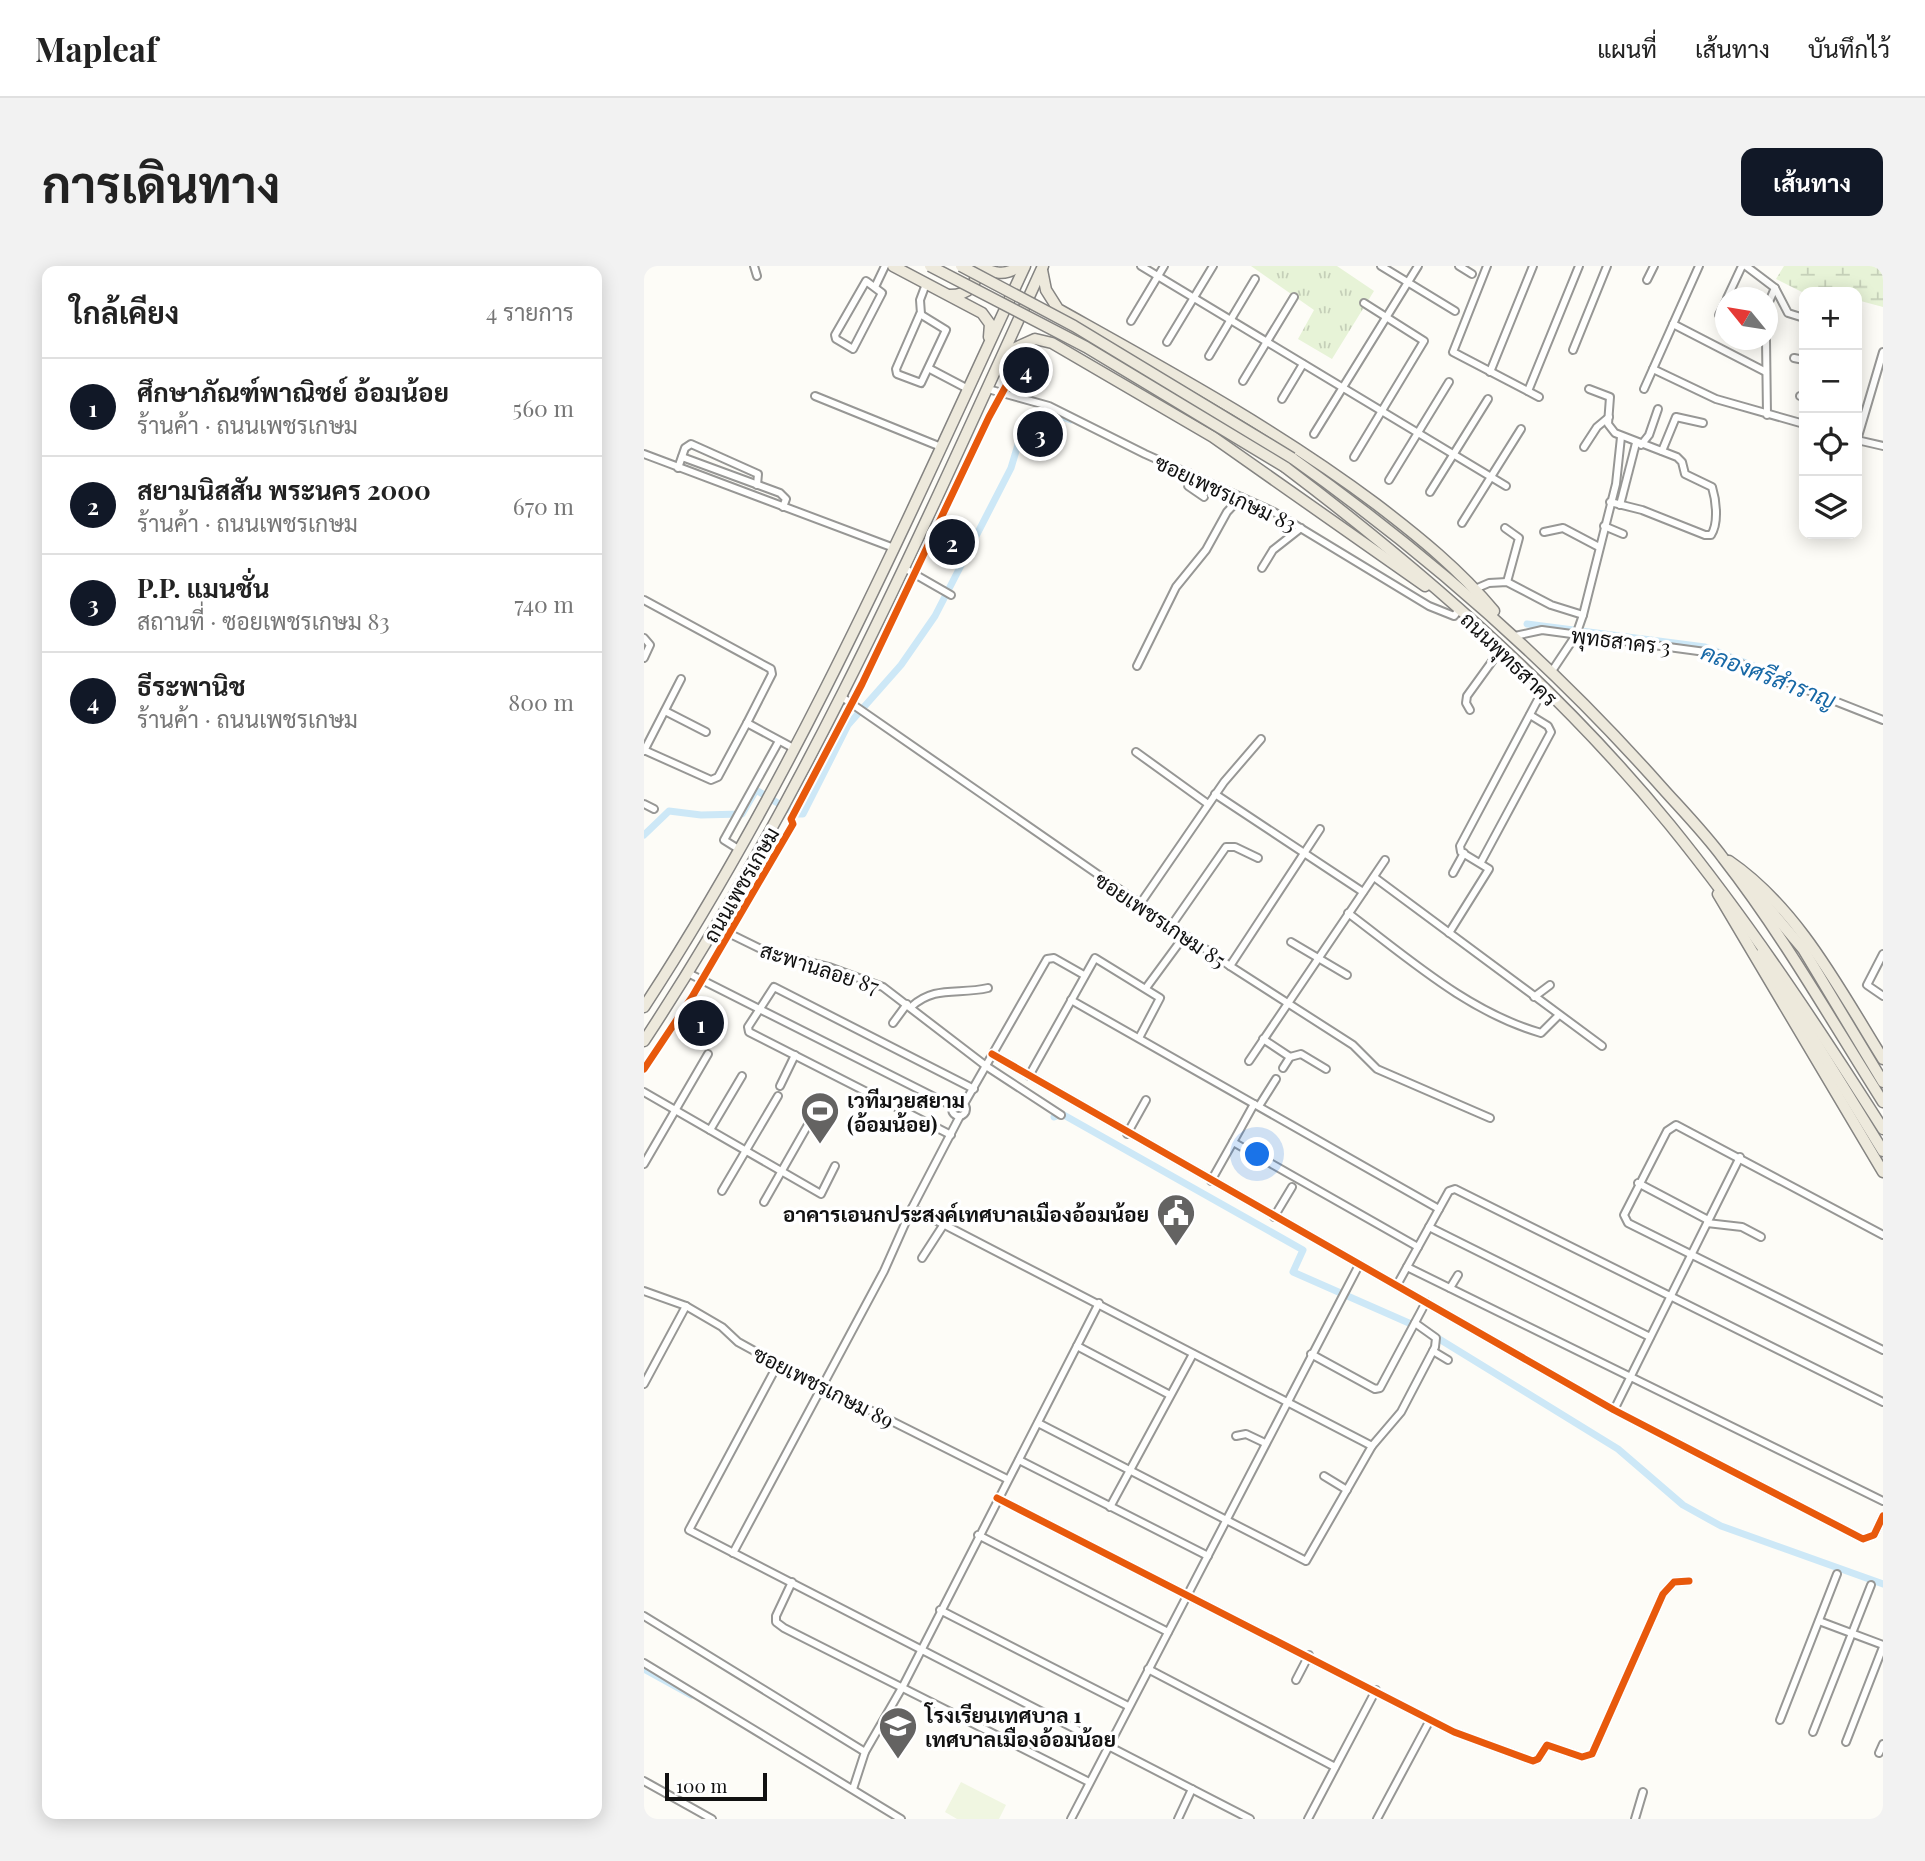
<!DOCTYPE html>
<html lang="th">
<head>
<meta charset="utf-8">
<style>
  :root { --surface:#fff; --page:#f2f2f2; --text:#222; --muted:#767676; --line:#e0e0e0; --accent:#111827 }
  body { margin:0; font-family:"Playfair Display",Sarabun,serif; background:var(--page); color:var(--text) }
  .controls { position:absolute; right:21px; top:21px; display:grid; overflow:hidden; border-radius:14px; box-shadow:0 4px 18px #0003 }
  .controls button { width:63px; height:63px; display:grid; place-items:center; padding:0; border:0; border-bottom:2px solid var(--line); background:var(--surface); color:var(--text); font:35px sans-serif }
  .compass { position:absolute; left:1071px; top:21px; width:63px; height:63px; border-radius:50%; background:var(--surface); box-shadow:0 4px 18px #0003; rotate:300deg }
  .scale { position:absolute; left:21px; bottom:18px; width:102px; box-sizing:border-box; padding-left:7px; border:4px solid #111; border-top:0; font-size:19px; line-height:24px; white-space:nowrap; color:#111; -webkit-text-stroke:5px #fff; paint-order:stroke }
  .you { position:absolute; left:614px; top:889px; width:24px; height:24px; margin:-18px; border:5px solid #fff; border-radius:50%; background:#1a73e8; box-shadow:0 0 0 10px #1a73e833 }
  .badge { display:grid; place-items:center; width:46px; height:46px; border-radius:50%; background:var(--accent); color:#fff; font-size:23px; font-weight:700 }
  .pin { position:absolute; translate:-50% -50%; border:4px solid #fff; box-shadow:0 2px 7px #0006 }
  .list { margin:0; padding:0; list-style:none }
  h2 { display:flex; justify-content:space-between; align-items:center; height:91px; margin:0; padding:0 28px; font-size:30px }
  h2 small { font-size:23px; font-weight:400; color:var(--muted) }
  .list li { display:grid; grid-template-columns:46px 1fr auto; gap:21px; align-items:center; box-sizing:border-box; height:98px; padding:0 28px; border-top:2px solid var(--line) }
  .list b { display:block; font-size:26px; white-space:nowrap }
  .list p { margin:0; font-size:23px; white-space:nowrap; color:var(--muted) }
  .list em { font-size:23px; font-style:normal; color:var(--muted) }
  .icon { flex:none; width:38px; height:38px; fill:none; stroke:currentColor; stroke-width:2; stroke-linecap:round; stroke-linejoin:round }
  .map { position:relative; flex:none; width:1239px; height:1553px; overflow:hidden; border-radius:14px }
  header { display:flex; align-items:center; gap:42px; box-sizing:border-box; height:98px; padding:0 35px; background:var(--surface); border-bottom:2px solid var(--line) }
  header strong { font-size:33px }
  nav { display:flex; gap:38px; margin-inline-start:auto; font-size:24px }
  .intro { display:flex; align-items:center; justify-content:space-between; box-sizing:border-box; height:168px; padding:0 42px }
  h1 { margin:0; font-size:49px }
  .button { padding:18px 32px; border-radius:14px; background:var(--accent); color:#fff; font-size:24px; font-weight:700 }
  main { display:flex; gap:42px; padding:0 42px }
  aside { flex:1; background:var(--surface); border-radius:14px; box-shadow:0 4px 18px #0003 }
  .map>svg:first-child { display:block }
</style>
</head>
<body>
<header>
<strong>Mapleaf</strong>
<nav><a>แผนที่</a><a>เส้นทาง</a><a>บันทึกไว้</a></nav>
</header>
<div class="intro"><h1>การเดินทาง</h1><a class="button">เส้นทาง</a></div>
<main>
<aside>
<h2>ใกล้เคียง<small>4 รายการ</small></h2>
<ul class="list">
<li><span class="badge">1</span><div><b>ศึกษาภัณฑ์พาณิชย์ อ้อมน้อย</b><p>ร้านค้า · ถนนเพชรเกษม</p></div><em>560 m</em></li>
<li><span class="badge">2</span><div><b>สยามนิสสัน พระนคร 2000</b><p>ร้านค้า · ถนนเพชรเกษม</p></div><em>670 m</em></li>
<li><span class="badge">3</span><div><b>P.P. แมนชั่น</b><p>สถานที่ · ซอยเพชรเกษม 83</p></div><em>740 m</em></li>
<li><span class="badge">4</span><div><b>ธีระพานิช</b><p>ร้านค้า · ถนนเพชรเกษม</p></div><em>800 m</em></li>
</ul>
</aside>
<div class="map">
<svg width="1239" height="1553" viewBox="0 0 1239 1553">
  <defs>
    <pattern id="grass-tufts" width="24" height="20" patternUnits="userSpaceOnUse" patternTransform="scale(1.75)"><rect width="24" height="20" fill="#e7f3d7"/><path d="M3 7l-1-3M5 7V3M7 7l1-3M15 17l-1-3M17 17v-4M19 17l1-3" fill="none" stroke="#c5cfb8"/></pattern>
    <pattern id="wetland-marsh" width="20" height="14" patternUnits="userSpaceOnUse" patternTransform="scale(1.75)"><rect width="20" height="14" fill="#e7f3d7"/><path d="M1 5h8M5 5V1M11 12h8M15 12V8" fill="none" stroke="#c5cfb8"/></pattern>
  </defs>
  <rect width="100%" height="100%" fill="#fdfcf7"/>
  <path fill="url(#grass-tufts)" d="M 607,0 L 693,0 L 730,25 L 688,93 L 654,73 L 670,44 Z"/>
  <path fill="url(#wetland-marsh)" d="M 1140,0 L 1239,0 L 1239,41 L 1213,34 L 1213,26 L 1160,27 L 1132,13 Z"/>
  <path fill="#f0f6e1" d="M 317,1516 L 362,1539 L 355,1553 L 313,1553 L 301,1546 Z"/>
  <g fill="none" stroke-linecap="round" stroke-linejoin="round">
    <g stroke="#cde8f7" stroke-width="7">
      <path d="M 883,358 L 1061,381 L 1161,420"/>
      <path d="M 0,569 L 25,545 L 57,549 L 98,548 L 112,524 L 152,548 L 159,548 L 204,459 L 257,399 L 291,350 L 367,202 L 379,162 L 394,150 L 412,149 L 427,154"/>
      <path d="M 410,851 L 418,848 L 659,984 L 649,1006 L 774,1061"/>
      <path d="M 787,1068 L 974,1183 L 1039,1239 L 1077,1260 L 1239,1318"/>
      <path d="M 0,1403 L 47,1429"/>
    </g>
    <g stroke="#979795" stroke-width="10">
      <g id="minor">
        <path d="M 110,0 L 113,10"/>
        <path d="M 497,0 L 862,220"/>
        <path d="M 737,0 L 811,45"/>
        <path d="M 815,0 L 828,8"/>
        <path d="M 843,0 L 809,86 L 895,131"/>
        <path d="M 1102,0 L 1131,22 L 1144,47 L 1160,52"/>
        <path d="M 1003,14 L 1010,0"/>
        <path d="M 222,15 L 238,27 L 209,83 L 192,73 L 191,69 Z"/>
        <path d="M 231,21 L 241,0"/>
        <path d="M 1083,32 L 1098,0"/>
        <path d="M 1124,38 L 1131,22"/>
        <path d="M 276,48 L 302,64 L 277,117 L 253,108 L 252,103 Z"/>
        <path d="M 277,48 L 276,34 L 282,18"/>
        <path d="M 1075,49 L 1082,35"/>
        <path d="M 487,55 L 520,0"/>
        <path d="M 1029,58 L 1122,106"/>
        <path d="M 1122,74 L 1123,149"/>
        <path d="M 523,76 L 569,0"/>
        <path d="M 929,84 L 963,0"/>
        <path d="M 565,90 L 611,13"/>
        <path d="M 1150,92 L 1160,94"/>
        <path d="M 286,103 L 324,123"/>
        <path d="M 1009,103 L 1072,133 L 1160,158"/>
        <path d="M 846,106 L 889,0"/>
        <path d="M 599,115 L 650,31"/>
        <path d="M 344,123 L 405,140 L 501,188 L 630,246 L 785,340 L 810,350 L 815,344"/>
        <path d="M 945,123 L 966,131 L 964,158 L 971,167 L 1033,191 L 1038,196 L 1041,208 L 1068,221 C 1072,234 1075,257 1067,269 L 1061,269 L 998,244 L 966,236"/>
        <path d="M 1000,123 L 1055,0"/>
        <path d="M 884,125 L 935,0"/>
        <path d="M 171,130 L 297,181"/>
        <path d="M 1156,130 L 1160,131"/>
        <path d="M 638,133 L 659,98"/>
        <path d="M 670,168 L 774,0"/>
        <path d="M 1213,174 L 1239,86"/>
        <path d="M 1213,174 L 1239,180"/>
        <path d="M 997,179 L 1005,169 L 1014,143"/>
        <path d="M 940,181 L 953,161 L 965,151"/>
        <path d="M 1018,185 L 1032,151 L 1059,157"/>
        <path d="M 0,188 L 250,282"/>
        <path d="M 38,191 L 136,227 L 142,233 L 139,241"/>
        <path d="M 710,191 L 780,75 L 720,37"/>
        <path d="M 34,202 L 41,182 L 47,178 L 114,208 L 113,219"/>
        <path d="M 545,207 L 544,220 L 560,231"/>
        <path d="M 745,214 L 805,116"/>
        <path d="M 786,226 L 844,133"/>
        <path d="M 976,239 L 992,177"/>
        <path d="M 818,257 L 877,163"/>
        <path d="M 960,260 L 979,268"/>
        <path d="M 861,262 L 875,272 L 863,316"/>
        <path d="M 900,266 L 919,262 L 955,281"/>
        <path d="M 260,302 L 307,329"/>
        <path d="M 618,302 L 629,284 L 657,262"/>
        <path d="M 831,323 L 845,317 L 863,316 L 907,339 L 939,349"/>
        <path d="M 0,334 L 127,403 L 128,408 L 103,457"/>
        <path d="M 871,370 L 898,364 L 1069,387 L 1239,454"/>
        <path d="M 0,372 L 6,379 L 0,392"/>
        <path d="M 493,400 L 532,321 L 562,284 L 583,246 L 597,231"/>
        <path d="M 908,405 L 932,369 L 939,349 L 972,218 L 977,171"/>
        <path d="M 198,431 L 586,700 L 709,779 L 733,803 L 846,852"/>
        <path d="M 826,444 L 822,437 L 823,430 L 857,383"/>
        <path d="M 21,445 L 62,466"/>
        <path d="M 0,484 L 67,514 L 74,511 L 103,457 L 151,483"/>
        <path d="M 0,485 L 37,413"/>
        <path d="M 492,486 L 564,538"/>
        <path d="M 571,528 L 719,626"/>
        <path d="M 0,538 L 10,543"/>
        <path d="M 96,584 L 80,574 L 135,475"/>
        <path d="M 837,596 L 907,466 L 904,460 L 886,449"/>
        <path d="M 809,607 L 820,587"/>
        <path d="M 730,611 L 958,780"/>
        <path d="M 496,638 L 580,516 L 617,473"/>
        <path d="M 704,647 C 764,692 824,746 897,767 L 915,749"/>
        <path d="M 527,660 L 582,581 L 591,581 L 614,592"/>
        <path d="M 72,661 L 119,684 L 185,701 L 239,721 L 342,800 L 417,849"/>
        <path d="M 805,667 L 845,603 L 817,586 L 816,580 L 899,424"/>
        <path d="M 647,676 L 703,709"/>
        <path d="M 1239,688 L 1223,719 L 1239,730"/>
        <path d="M 586,700 L 676,563"/>
        <path d="M 44,707 L 308,840"/>
        <path d="M 502,722 L 541,669"/>
        <path d="M 890,731 L 906,719"/>
        <path d="M 427,734 L 795,943"/>
        <path d="M 267,741 C 291,719 314,729 344,722"/>
        <path d="M 249,757 L 263,738"/>
        <path d="M 619,773 L 646,791"/>
        <path d="M 348,788 L 970,1144 L 1219,1273 L 1230,1269 L 1239,1250"/>
        <path d="M 605,795 L 741,594"/>
        <path d="M 639,802 L 646,791 L 657,788 L 682,803"/>
        <path d="M 385,810 L 451,692 L 516,732 L 495,772"/>
        <path d="M 136,820 L 151,789"/>
        <path d="M 0,826 L 177,928 L 191,900"/>
        <circle cx="315" cy="843" r="7"/>
        <path d="M 320,838 L 403,693 L 410,692 L 440,709"/>
        <path d="M 610,838 L 589,876 L 774,981"/>
        <path d="M 615,840 L 632,813"/>
        <path d="M 66,864 L 98,810"/>
        <path d="M 483,868 L 502,834"/>
        <path d="M 307,869 L 105,766 L 104,761 L 130,721 L 330,823"/>
        <path d="M 0,898 L 64,788"/>
        <path d="M 567,915 L 589,876"/>
        <path d="M 994,917 L 1064,954"/>
        <path d="M 78,925 L 134,830"/>
        <path d="M 120,936 L 169,850"/>
        <path d="M 268,942 L 728,1180"/>
        <path d="M 630,951 L 648,921"/>
        <path d="M 1063,957 L 1098,961 L 1117,971"/>
        <path d="M 785,961 L 1006,1071"/>
        <path d="M 1239,969 L 1032,859 L 1023,865 L 980,949 L 984,957 L 1239,1084"/>
        <path d="M 278,992 L 300,958"/>
        <path d="M 763,1001 L 1239,1235"/>
        <path d="M 753,1019 L 805,925 L 811,923 L 1239,1136"/>
        <path d="M 806,1022 L 814,1009"/>
        <path d="M 0,1025 L 42,1040 L 78,1061 L 94,1076 L 134,1098 L 363,1213"/>
        <path d="M 433,1080 L 526,1129"/>
        <path d="M 789,1085 L 804,1094"/>
        <path d="M 667,1088 L 731,1123 L 736,1122 L 782,1036"/>
        <path d="M 134,1098 L 45,1264 L 606,1553"/>
        <path d="M 0,1118 L 42,1040"/>
        <path d="M 970,1144 L 1096,891"/>
        <path d="M 394,1157 L 662,1295 L 728,1180 L 757,1146 L 791,1081 L 792,1072 L 771,1057"/>
        <path d="M 592,1170 L 602,1168 L 621,1177"/>
        <path d="M 375,1194 L 564,1290"/>
        <path d="M 680,1210 L 703,1224"/>
        <path d="M 353,1232 L 810,1466 L 889,1495 L 894,1493 L 903,1479 L 938,1491 L 948,1488 L 1019,1328 L 1030,1316 L 1045,1315"/>
        <path d="M 466,1241 L 549,1088"/>
        <path d="M 334,1269 L 524,1366"/>
        <path d="M 89,1287 L 240,1005 L 268,942 L 316,850"/>
        <path d="M 148,1316 L 132,1350 L 132,1356 L 140,1362 L 445,1516"/>
        <path d="M 296,1344 L 484,1440"/>
        <path d="M 0,1350 L 221,1486"/>
        <path d="M 1175,1355 L 1239,1379"/>
        <path d="M 0,1397 L 257,1553"/>
        <path d="M 504,1403 L 691,1501"/>
        <path d="M 652,1414 L 665,1389"/>
        <path d="M 1136,1454 L 1193,1308"/>
        <path d="M 1169,1466 L 1227,1319"/>
        <path d="M 1202,1476 L 1239,1381"/>
        <path d="M 1235,1487 L 1239,1478"/>
        <path d="M 0,1515 L 68,1553"/>
        <path d="M 209,1523 L 221,1486 L 259,1420 L 455,1037"/>
        <path d="M 427,1553 L 715,999"/>
        <path d="M 534,1553 L 548,1523"/>
        <path d="M 664,1553 L 732,1424"/>
        <path d="M 733,1553 L 786,1454"/>
        <path d="M 991,1553 L 999,1526"/>
      </g>
    </g>
    <g stroke="#858482" stroke-width="13">
      <g id="primary">
        <path d="M 249,0 L 338,47 L 346,58 L 345,71"/>
        <path d="M 334,0 C 350,7 361,11 375,0"/>
        <path d="M 398,4 L 402,24 L 414,43 C 523,104 632,163 732,238 C 774,270 816,304 850,345"/>
        <path d="M 306,29 C 324,29 337,18 329,0"/>
        <path d="M 362,86 L 391,73 L 408,77 L 569,171 L 781,320"/>
        <path d="M 648,192 C 782,287 903,393 1013,516 C 1035,541 1059,565 1079,592 C 1139,669 1187,754 1239,836"/>
        <path d="M 641,201 C 780,306 916,424 1026,559 C 1104,655 1172,758 1239,863"/>
        <path d="M 1085,595 C 1154,642 1196,724 1239,793"/>
        <path d="M 1101,614 L 1159,683 L 1239,816"/>
        <path d="M 1074,628 L 1239,906"/>
        <path d="M 1117,688 L 1239,885"/>
        <path d="M 0,741 C 153,507 264,252 381,0"/>
        <path d="M 0,775 C 161,531 278,265 399,0"/>
      </g>
    </g>
    <use href="#minor" stroke="#fffffe" stroke-width="6"/>
    <use href="#primary" stroke="#ede9dc" stroke-width="10"/>
    <g stroke="#858482" stroke-width="13" stroke-linecap="butt">
      <g id="primary-bridge">
        <path d="M 286,0 L 442,81 L 641,201"/>
        <path d="M 317,0 L 430,60 L 648,192"/>
      </g>
    </g>
    <use href="#primary-bridge" stroke="#ede9dc" stroke-width="10"/>
    <g stroke="#fff" stroke-width="11">
      <g id="cycleway">
        <path d="M 348,788 L 970,1144 L 1219,1273 L 1230,1269 L 1239,1250"/>
        <path d="M 0,803 L 48,731 L 149,558 L 147,553 L 218,418 L 345,151 L 381,85"/>
        <path d="M 353,1232 L 810,1466 L 889,1495 L 894,1493 L 903,1479 L 938,1491 L 948,1488 L 1019,1328 L 1030,1316 L 1045,1315"/>
      </g>
    </g>
    <use href="#cycleway" stroke="#e8590c" stroke-width="7"/>
  </g>
  <defs>
    <g id="stadium-pin" transform="scale(2.0125)"><path d="M0 17L-7.5 6A9.5 9.5 0 1 1 7.5 6Z" fill="#646362" stroke="#fff"/><path d="M0-5a6.5 5 0 1 0 0 10a6.5 5 0 1 0 0-10ZM-3.5-1.8h7v3.6h-7Z" fill="#fff"/></g>
    <g id="civic-pin" transform="scale(2.0125)"><path d="M0 17L-7.5 6A9.5 9.5 0 1 1 7.5 6Z" fill="#646362" stroke="#fff"/><path d="M-.6-6.5H3V-4.5H.6V-3L4-1V1h2V6H-6V1h2V-1L-.6-3ZM-1.2 2.5V6h2.4V2.5Z" fill="#fff"/></g>
    <g id="school-pin" transform="scale(2.0125)"><path d="M0 17L-7.5 6A9.5 9.5 0 1 1 7.5 6Z" fill="#646362" stroke="#fff"/><path d="M0-5L7-2L0 1L-7-2ZM-4 1L0 2.5L4 1V4Q0 6-4 4Z" fill="#fff"/></g>
  </defs>
  <g fill-rule="evenodd">
    <use href="#stadium-pin" x="176" y="845"/>
    <use href="#civic-pin" x="532" y="947"/>
    <use href="#school-pin" x="254" y="1460"/>
  </g>
  <g text-anchor="middle" dominant-baseline="central" stroke-width="7" stroke-linejoin="round" paint-order="stroke">
    <g font-size="21" fill="#111" stroke="#fff">
      <text transform="translate(582 226) rotate(25)">ซอยเพชรเกษม 83</text>
      <text transform="translate(977 374) rotate(7)">พุทธสาคร 3</text>
      <text transform="translate(866 392) rotate(44)">ถนนพุทธสาคร</text>
      <text transform="translate(96 618) rotate(-60)">ถนนเพชรเกษม</text>
      <text transform="translate(517 653) rotate(34)">ซอยเพชรเกษม 85</text>
      <text transform="translate(176 701) rotate(18)">สะพานลอย 87</text>
      <text transform="translate(180 1120) rotate(27)">ซอยเพชรเกษม 89</text>
    </g>
    <g font-size="21" font-weight="bold" fill="#111" stroke="#fff" text-anchor="start">
      <text x="203" y="833">เวทีมวยสยาม<tspan x="203" dy="24">(อ้อมน้อย)</tspan></text>
      <text x="505" y="947" text-anchor="end">อาคารเอนกประสงค์เทศบาลเมืองอ้อมน้อย</text>
      <text x="281" y="1448">โรงเรียนเทศบาล 1<tspan x="281" dy="24">เทศบาลเมืองอ้อมน้อย</tspan></text>
    </g>
    <g font-size="23" font-style="italic" fill="#1768a6" stroke="#fff">
      <text transform="translate(1125 409) rotate(21)">คลองศรีสำราญ</text>
    </g>
  </g>
</svg>
<div class="controls">
<button>+</button>
<button>−</button>
<button><svg class="icon" aria-label="locate" viewBox="0 0 24 24"><circle cx="12" cy="12" r="6"/><path d="M12 2v4M12 18v4M2 12h4M18 12h4"/></svg></button>
<button><svg class="icon" aria-label="layers" viewBox="0 0 24 24"><path d="M12 4l9 5-9 5-9-5zM3 14l9 5 9-5"/></svg></button>
</div>
<svg class="compass" viewBox="-18 -18 36 36"><path d="M0-13l5 13h-10z" fill="#e53935"/><path d="M0 13l5-13h-10z" fill="#767676"/></svg>
<div class="scale">100 m</div>
<div class="you"></div>
<div class="pin badge" style="left:57px;top:757px">1</div>
<div class="pin badge" style="left:308px;top:276px">2</div>
<div class="pin badge" style="left:396px;top:168px">3</div>
<div class="pin badge" style="left:382px;top:104px">4</div>
</div>
</main>
</body>
</html>
